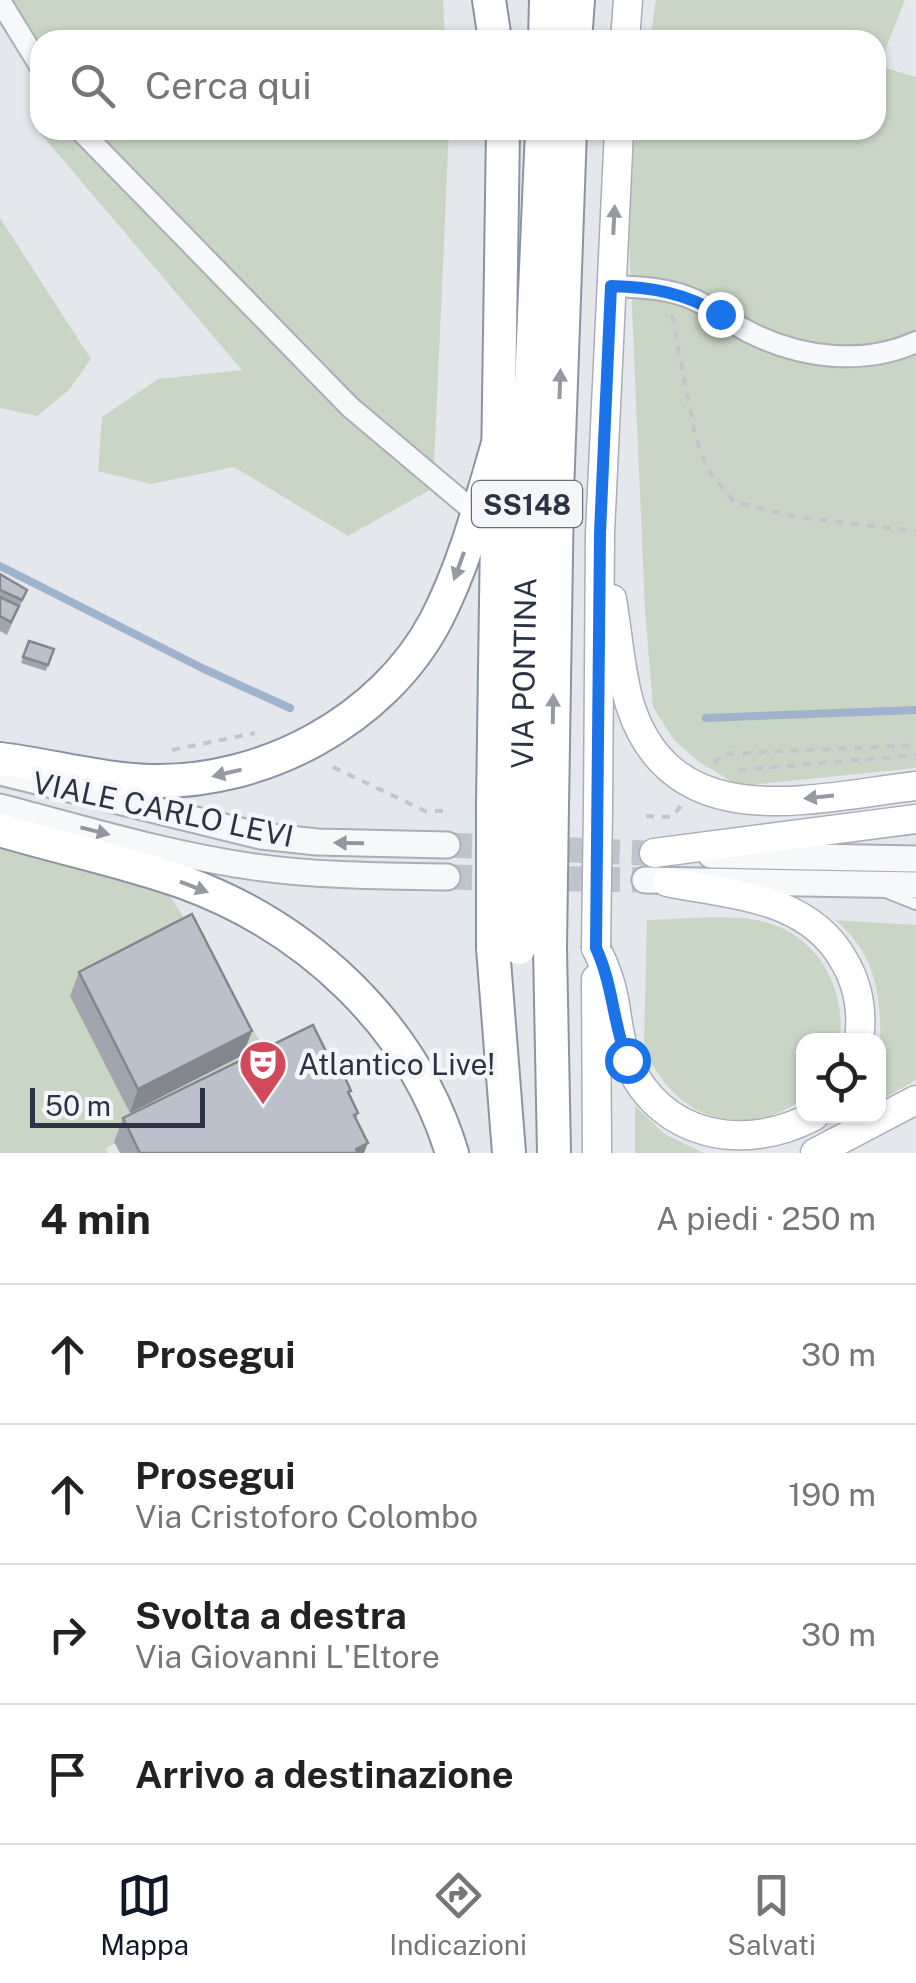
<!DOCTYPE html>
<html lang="it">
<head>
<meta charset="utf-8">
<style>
  :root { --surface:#fff; --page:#f2f2f2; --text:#222; --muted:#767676; --line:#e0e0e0; --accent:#111827 }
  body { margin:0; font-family:"Public Sans",sans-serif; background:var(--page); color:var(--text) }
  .controls { position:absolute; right:30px; bottom:30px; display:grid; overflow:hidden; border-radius:20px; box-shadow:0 2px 8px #0004 }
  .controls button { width:90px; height:90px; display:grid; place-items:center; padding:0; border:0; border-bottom:2px solid var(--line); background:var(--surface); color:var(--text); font:50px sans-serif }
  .scale { position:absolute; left:30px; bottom:25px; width:175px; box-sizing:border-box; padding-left:10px; border:5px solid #2b3445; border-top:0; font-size:28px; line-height:35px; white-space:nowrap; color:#2b3445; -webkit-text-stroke:8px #f4f6f9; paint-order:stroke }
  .stop { position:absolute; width:30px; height:30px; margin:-22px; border:8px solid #1a73e8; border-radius:50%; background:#fff }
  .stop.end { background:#1a73e8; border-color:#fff; box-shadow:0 2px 10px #0008 }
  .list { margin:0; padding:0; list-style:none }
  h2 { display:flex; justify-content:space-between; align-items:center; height:130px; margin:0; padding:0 40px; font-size:42px }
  h2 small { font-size:32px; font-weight:400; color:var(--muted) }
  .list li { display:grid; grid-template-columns:65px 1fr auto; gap:30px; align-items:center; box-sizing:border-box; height:140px; padding:0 40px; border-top:2px solid var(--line) }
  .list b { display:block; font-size:38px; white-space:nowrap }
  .list p { margin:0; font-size:32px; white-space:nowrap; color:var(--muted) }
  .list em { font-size:32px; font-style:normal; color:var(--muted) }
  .icon { flex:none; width:55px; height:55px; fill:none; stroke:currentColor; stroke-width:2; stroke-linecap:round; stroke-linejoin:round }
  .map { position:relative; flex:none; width:916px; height:1153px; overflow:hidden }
  .search { position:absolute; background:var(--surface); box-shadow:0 2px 8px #0004; left:30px; right:30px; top:30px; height:110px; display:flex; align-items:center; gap:25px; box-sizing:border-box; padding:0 35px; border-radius:30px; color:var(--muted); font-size:38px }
  .sheet { height:690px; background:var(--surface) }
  nav { display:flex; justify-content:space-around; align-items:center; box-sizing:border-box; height:140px; border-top:2px solid var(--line); background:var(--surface); font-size:28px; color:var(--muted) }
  nav a { display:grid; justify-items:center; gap:5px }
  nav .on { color:var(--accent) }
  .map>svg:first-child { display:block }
</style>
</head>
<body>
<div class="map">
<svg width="916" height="1153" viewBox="0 0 916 1153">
  <rect width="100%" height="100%" fill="#e4e7ec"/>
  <g fill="#c9d6c5">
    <path d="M 0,0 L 443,0 L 445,40 L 40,40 L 40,66 Z"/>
    <path d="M 656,0 L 905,0 L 879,66 L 916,77 L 916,768 L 739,786 L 698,761 L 674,740 L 653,707 L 645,610 L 627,192 L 636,130 L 876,130 L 876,40 L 650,40 Z"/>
    <path d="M 42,130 L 449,130 L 433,488 L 348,536 L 234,467 L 151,484 L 98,471 L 102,417 L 158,379 L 242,370 L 40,133 Z"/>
    <path d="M 0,218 L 91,359 L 69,390 L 37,416 L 0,408 Z"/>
    <path d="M 0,845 L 167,891 L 269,1056 L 106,1148 L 108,1153 L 0,1153 Z"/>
    <path d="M 647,920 C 680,920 724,914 756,920 C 815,931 846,984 840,1040 L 804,1040 L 803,1099 C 740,1143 668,1116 644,1044 Z"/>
    <path d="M 835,920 L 916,925 L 916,1080 L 879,1101 C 878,1035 894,968 835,920 Z"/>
    <path d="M 635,1106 L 666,1135 L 704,1153 L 635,1153 Z"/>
  </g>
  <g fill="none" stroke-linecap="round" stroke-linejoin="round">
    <g stroke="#9fb4cc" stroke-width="8">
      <path d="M 0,566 L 204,669 L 290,708"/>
      <path d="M 706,718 L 916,710"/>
    </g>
    <g stroke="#bfc3cb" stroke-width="25" stroke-dasharray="25 12" stroke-linecap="butt">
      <path d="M 447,845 L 645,853"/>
      <path d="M 447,877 L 645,880"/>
    </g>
    <g stroke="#a9aeb7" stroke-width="14">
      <path id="service" d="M 888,893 L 916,904"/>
    </g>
    <g stroke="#a9aeb7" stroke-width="24">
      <g id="minor">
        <path d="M 0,1 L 40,66"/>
        <path d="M 80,130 L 350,407 L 477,514"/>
        <path d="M 611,286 C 640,287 669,288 695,300 C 714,309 731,323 749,332 C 800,358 863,366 916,342"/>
      </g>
    </g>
    <g stroke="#a9aeb7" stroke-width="29">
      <g id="tertiary">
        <path d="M 0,772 L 261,836 L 317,842 L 447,845"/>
        <path d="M 0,807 C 84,829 169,855 255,867 C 318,876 383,876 447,877"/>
        <path d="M 711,855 L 916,859"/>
        <path d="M 645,880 L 916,885"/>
      </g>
    </g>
    <g stroke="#a9aeb7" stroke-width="31">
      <g id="secondary">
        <path d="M 625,40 L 628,0"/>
        <path d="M 612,599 C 618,634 620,672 630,705 C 673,838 812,798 916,786"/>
        <path d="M 598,807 L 600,533 L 619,130"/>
        <path d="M 654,853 L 916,819"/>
        <path d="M 667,882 C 731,895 807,896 843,959 C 859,985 863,1011 859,1040"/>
        <path d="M 596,948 C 604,964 611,982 614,999 C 618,1021 619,1040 627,1060 C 660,1138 744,1153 814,1116"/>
        <path d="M 596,979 L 597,1153"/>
        <path d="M 815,1153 L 916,1100"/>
      </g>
    </g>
    <g stroke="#8b94a3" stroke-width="36">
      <g id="trunk">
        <path d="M 489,0 L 495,40"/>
        <path d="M 545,40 L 546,0"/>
        <path d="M 575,40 L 578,0"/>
        <path d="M 0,759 C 50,765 102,780 151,781 C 263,784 383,721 436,620 C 465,564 481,501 499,440"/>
        <path d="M 493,804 L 503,130"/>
        <path id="s1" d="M 521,805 L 528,454 L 542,130"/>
        <path d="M 552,806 L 557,494 L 570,130"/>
        <path d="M 0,830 C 60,848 124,861 183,882 C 307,927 413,1025 452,1153"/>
        <path d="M 493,948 L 509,1153"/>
        <path d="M 550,948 L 554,1153"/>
      </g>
    </g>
    <g stroke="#c2c5cb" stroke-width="4" stroke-dasharray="8 8" stroke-linecap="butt">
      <path d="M 672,315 L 695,436 L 708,470 L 734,502 L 797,517 L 916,531"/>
      <path d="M 172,750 L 255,733"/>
      <path d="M 714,763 L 724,754 L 916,745"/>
      <path d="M 333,767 L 425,811 L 447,811"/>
      <path d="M 739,770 L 916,755"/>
      <path d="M 646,816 L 672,817 L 681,806"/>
    </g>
    <use href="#service" stroke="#f7f8fa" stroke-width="10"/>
    <use href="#minor" stroke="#f7f8fa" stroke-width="20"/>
    <use href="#tertiary" stroke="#f7f8fa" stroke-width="25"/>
    <use href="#secondary" stroke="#fff" stroke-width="28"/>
    <use href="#trunk" stroke="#fff" stroke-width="32"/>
    <g stroke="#a9aeb7" stroke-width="31" stroke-linecap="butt">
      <path id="secondary-bridge" d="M 596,948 L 598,807"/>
    </g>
    <g stroke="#8b94a3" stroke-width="36" stroke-linecap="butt">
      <g id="trunk-bridge">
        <path d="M 493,948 L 493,804"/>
        <path d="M 519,948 L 521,805"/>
        <path d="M 550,948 L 552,806"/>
      </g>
    </g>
    <use href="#secondary-bridge" stroke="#fff" stroke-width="28"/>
    <use href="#trunk-bridge" stroke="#fff" stroke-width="32"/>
  </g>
  <g fill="#a1a5ae">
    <path d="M 0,574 L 27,590 L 7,635 L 0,631 Z"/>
    <path d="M 29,641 L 54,649 L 46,671 L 21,663 Z"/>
    <path d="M 79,972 L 243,1055 L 130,1113 L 70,996 Z"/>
    <path d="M 337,1074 L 358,1113 L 356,1119 L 364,1153 L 120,1153 L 114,1142 L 123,1118 Z"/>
  </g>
  <g fill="#83868d">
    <path d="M 252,1031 L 243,1055 L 130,1113 L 138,1089 Z"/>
    <path d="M 368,1143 L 364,1153 L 355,1153 L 356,1149 Z"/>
  </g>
  <g fill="#bbc0ca" stroke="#83868d" stroke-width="2.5">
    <path d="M 0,574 L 27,590 L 22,600 L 0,590 Z"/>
    <path d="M 0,597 L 19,606 L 11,622 L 0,616 Z"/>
    <path d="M 29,641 L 54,649 L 48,665 L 23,657 Z"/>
    <path d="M 192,914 L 252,1031 L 138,1089 L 79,972 Z"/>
    <path d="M 313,1025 L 337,1074 L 342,1071 L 351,1091 L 348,1092 L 358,1113 L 354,1115 L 368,1143 L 356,1149 L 358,1153 L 140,1153 L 123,1118 Z"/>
  </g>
  <defs><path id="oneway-solid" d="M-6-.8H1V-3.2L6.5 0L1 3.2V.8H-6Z" transform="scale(2.5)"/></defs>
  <g fill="#959aa2">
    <use href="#oneway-solid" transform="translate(614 220) rotate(-87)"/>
    <use href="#oneway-solid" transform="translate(560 384) rotate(-88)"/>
    <use href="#oneway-solid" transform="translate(459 566) rotate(110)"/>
    <use href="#oneway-solid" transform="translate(553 709) rotate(-89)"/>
    <use href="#oneway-solid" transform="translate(227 773) rotate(167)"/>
    <use href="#oneway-solid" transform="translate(819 797) rotate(174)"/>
    <use href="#oneway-solid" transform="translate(194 887) rotate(21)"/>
  </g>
  <g fill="#9196a0">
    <use href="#oneway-solid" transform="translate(95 831) rotate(14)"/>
    <use href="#oneway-solid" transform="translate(349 843) rotate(-179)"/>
  </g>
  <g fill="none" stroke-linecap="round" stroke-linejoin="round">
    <path stroke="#1a73e8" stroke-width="12" d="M 627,1060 C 613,1023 613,985 596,948 L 600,533 L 611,286 C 651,287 685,293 720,314"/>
  </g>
  <defs>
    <g id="theatre-pin" transform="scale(2.5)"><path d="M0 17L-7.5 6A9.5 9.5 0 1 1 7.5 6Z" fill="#d1495b" stroke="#f4f6f9"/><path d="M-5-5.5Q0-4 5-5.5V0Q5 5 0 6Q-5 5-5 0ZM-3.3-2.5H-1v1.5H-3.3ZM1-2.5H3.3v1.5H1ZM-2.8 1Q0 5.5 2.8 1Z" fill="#fff"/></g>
  </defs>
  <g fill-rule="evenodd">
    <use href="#theatre-pin" x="263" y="1064"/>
  </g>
  <g text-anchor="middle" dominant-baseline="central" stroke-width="9" stroke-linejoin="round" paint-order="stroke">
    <rect fill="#f4f6f9" stroke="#676e7b" stroke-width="2.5" x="472" y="481" width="110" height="46" rx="8"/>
    <g font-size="28" font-weight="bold" fill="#2b3445">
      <text x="527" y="504">SS148</text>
    </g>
    <g font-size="30" fill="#2b3445" stroke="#f4f6f9">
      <text stroke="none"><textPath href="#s1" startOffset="132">VIA PONTINA</textPath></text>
      <text transform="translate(163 809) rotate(12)">VIALE CARLO LEVI</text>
    </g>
    <g font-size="30" fill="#2b3445" stroke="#f4f6f9" text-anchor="start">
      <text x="298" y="1064">Atlantico Live!</text>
    </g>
  </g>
</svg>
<div class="controls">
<button><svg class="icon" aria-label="locate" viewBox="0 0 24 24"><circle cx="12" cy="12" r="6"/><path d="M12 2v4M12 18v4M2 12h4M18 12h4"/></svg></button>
</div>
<div class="scale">50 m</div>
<div class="stop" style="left:627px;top:1060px"></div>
<div class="stop end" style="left:720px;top:314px"></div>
<div class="search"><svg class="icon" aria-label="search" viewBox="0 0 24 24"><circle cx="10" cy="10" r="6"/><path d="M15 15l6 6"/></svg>Cerca qui</div>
</div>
<section class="sheet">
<h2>4 min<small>A piedi · 250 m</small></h2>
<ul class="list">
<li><svg class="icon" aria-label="ahead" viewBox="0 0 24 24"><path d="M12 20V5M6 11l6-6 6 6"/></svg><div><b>Prosegui</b></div><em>30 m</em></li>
<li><svg class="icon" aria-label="ahead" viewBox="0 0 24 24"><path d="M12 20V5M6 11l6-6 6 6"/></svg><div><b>Prosegui</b><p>Via Cristoforo Colombo</p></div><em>190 m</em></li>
<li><svg class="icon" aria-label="right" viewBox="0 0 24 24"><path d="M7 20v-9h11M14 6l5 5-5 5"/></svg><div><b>Svolta a destra</b><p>Via Giovanni L'Eltore</p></div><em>30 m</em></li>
<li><svg class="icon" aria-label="arrive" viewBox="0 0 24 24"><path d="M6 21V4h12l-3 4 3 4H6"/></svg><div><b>Arrivo a destinazione</b></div></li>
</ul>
</section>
<nav>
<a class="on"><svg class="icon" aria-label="map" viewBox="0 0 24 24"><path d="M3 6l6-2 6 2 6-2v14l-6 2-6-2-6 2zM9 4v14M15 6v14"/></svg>Mappa</a>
<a><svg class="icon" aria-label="directions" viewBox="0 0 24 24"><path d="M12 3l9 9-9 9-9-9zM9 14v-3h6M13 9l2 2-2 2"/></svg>Indicazioni</a>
<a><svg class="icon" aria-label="saved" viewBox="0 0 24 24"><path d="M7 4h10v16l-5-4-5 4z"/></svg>Salvati</a>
</nav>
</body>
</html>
